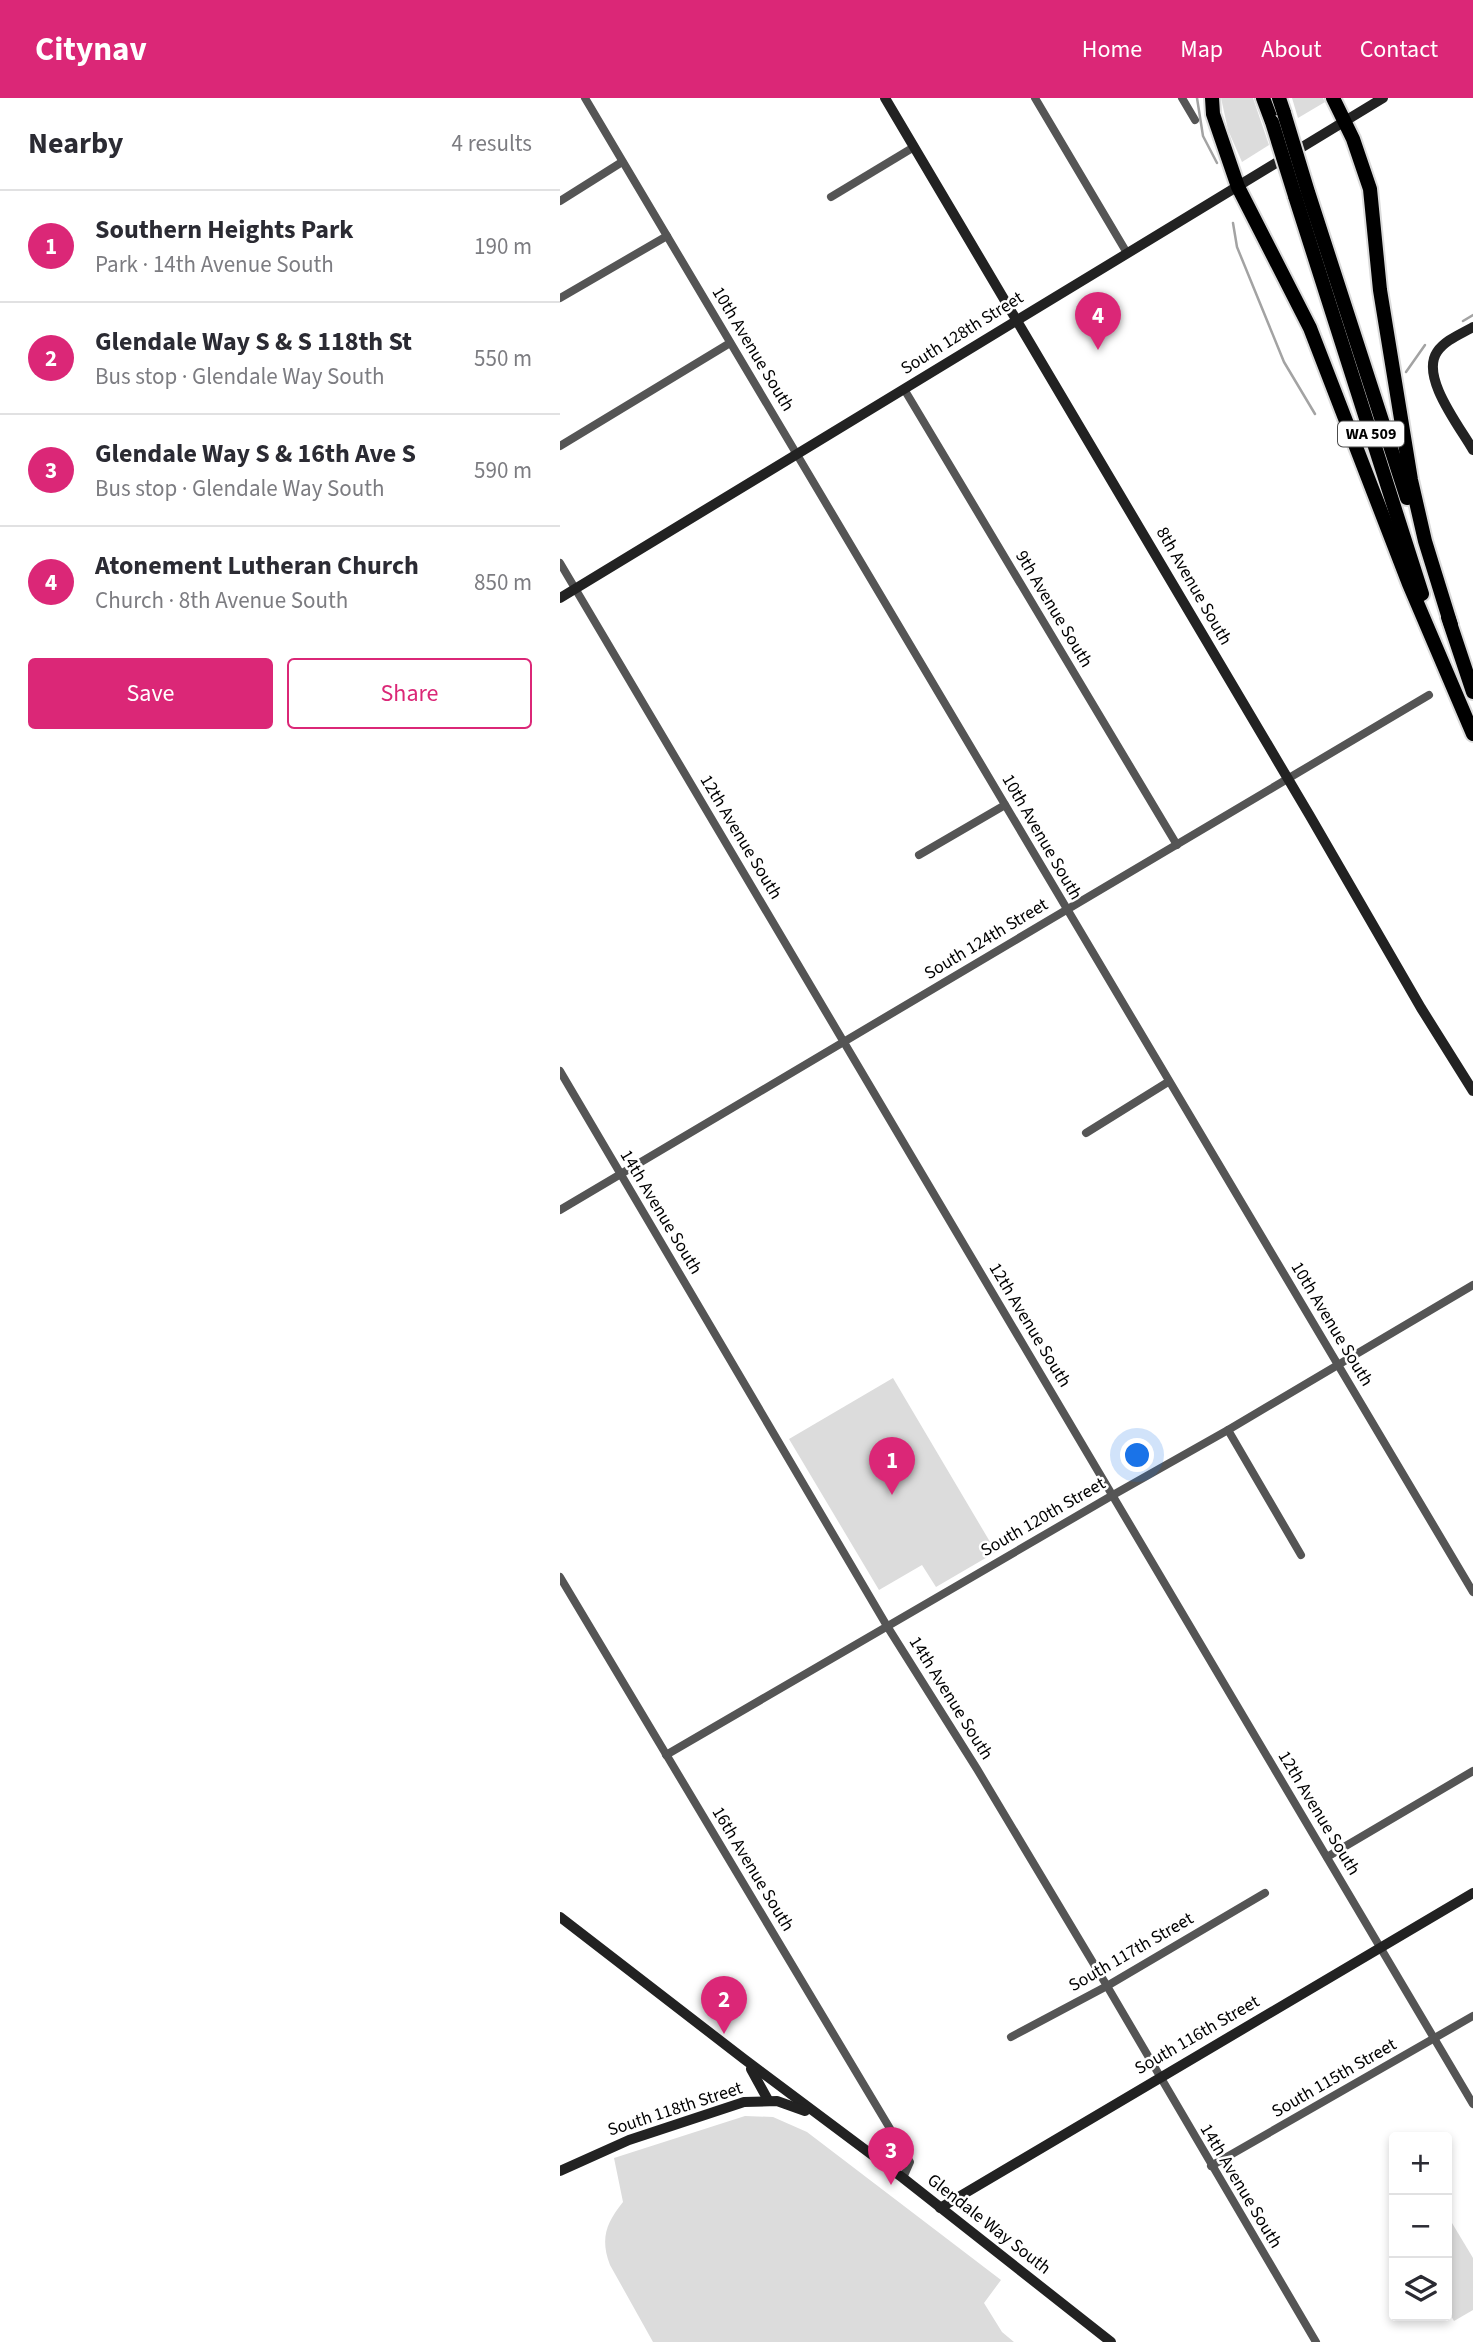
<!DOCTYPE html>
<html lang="en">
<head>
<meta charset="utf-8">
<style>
  :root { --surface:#fff; --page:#f7f7f7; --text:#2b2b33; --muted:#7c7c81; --line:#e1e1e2; --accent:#db2777 }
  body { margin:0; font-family:"Source Sans 3",sans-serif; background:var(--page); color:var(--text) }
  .controls { position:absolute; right:21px; bottom:21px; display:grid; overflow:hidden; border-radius:7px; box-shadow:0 4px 10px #0003 }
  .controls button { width:63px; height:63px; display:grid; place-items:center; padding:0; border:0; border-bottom:2px solid var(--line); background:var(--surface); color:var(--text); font:35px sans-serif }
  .you { position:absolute; left:578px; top:1358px; width:24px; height:24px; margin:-18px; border:5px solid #fff; border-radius:50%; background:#1a73e8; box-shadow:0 0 0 10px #1a73e833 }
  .badge { display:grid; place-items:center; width:46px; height:46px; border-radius:50%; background:var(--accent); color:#fff; font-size:23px; font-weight:700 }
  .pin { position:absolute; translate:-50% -58px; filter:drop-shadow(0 2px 4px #0008) }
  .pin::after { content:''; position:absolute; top:37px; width:24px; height:21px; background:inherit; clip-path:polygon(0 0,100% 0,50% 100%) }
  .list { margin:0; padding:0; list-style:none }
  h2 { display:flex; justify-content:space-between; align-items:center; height:91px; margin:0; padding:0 28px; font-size:30px }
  h2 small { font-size:23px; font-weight:400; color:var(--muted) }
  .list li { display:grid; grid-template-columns:46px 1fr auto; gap:21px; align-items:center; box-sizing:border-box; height:112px; padding:0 28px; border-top:2px solid var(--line) }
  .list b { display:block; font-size:26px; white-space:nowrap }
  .list p { margin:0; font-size:23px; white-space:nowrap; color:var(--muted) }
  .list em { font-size:23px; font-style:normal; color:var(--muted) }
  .actions { display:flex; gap:14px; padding:21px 28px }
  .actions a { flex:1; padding:16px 0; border:2px solid var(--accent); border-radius:7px; text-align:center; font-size:24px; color:var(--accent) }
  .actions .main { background:var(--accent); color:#fff }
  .icon { flex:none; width:38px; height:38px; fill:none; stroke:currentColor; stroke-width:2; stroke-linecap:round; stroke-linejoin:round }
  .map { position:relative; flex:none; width:913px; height:2244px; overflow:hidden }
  header { display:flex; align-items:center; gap:42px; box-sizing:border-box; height:98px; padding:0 35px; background:var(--accent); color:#fff }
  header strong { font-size:33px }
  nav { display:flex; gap:38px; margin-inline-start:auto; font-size:24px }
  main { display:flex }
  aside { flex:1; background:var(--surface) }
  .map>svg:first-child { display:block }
</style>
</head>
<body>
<header>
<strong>Citynav</strong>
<nav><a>Home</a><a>Map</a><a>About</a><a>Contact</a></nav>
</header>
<main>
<aside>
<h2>Nearby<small>4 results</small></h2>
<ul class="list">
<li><span class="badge">1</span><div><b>Southern Heights Park</b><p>Park · 14th Avenue South</p></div><em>190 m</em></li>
<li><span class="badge">2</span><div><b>Glendale Way S &amp; S 118th St</b><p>Bus stop · Glendale Way South</p></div><em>550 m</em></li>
<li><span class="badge">3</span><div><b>Glendale Way S &amp; 16th Ave S</b><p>Bus stop · Glendale Way South</p></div><em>590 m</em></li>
<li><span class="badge">4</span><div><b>Atonement Lutheran Church</b><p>Church · 8th Avenue South</p></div><em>850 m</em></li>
</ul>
<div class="actions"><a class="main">Save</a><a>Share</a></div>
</aside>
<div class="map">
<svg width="913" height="2244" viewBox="0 0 913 2244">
  <rect width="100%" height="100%" fill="#fff"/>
  <g fill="#dcdcdc">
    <path d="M 661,0 L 693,0 L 709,47 L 682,64 L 668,32 Z"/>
    <path d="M 732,0 L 763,0 L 765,4 L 738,20 Z"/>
    <path d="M 333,1280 L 436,1454 L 376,1489 L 362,1467 L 319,1492 L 229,1341 Z"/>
    <path d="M 185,2018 L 213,2019 L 247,2034 L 441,2182 L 424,2205 L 442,2234 L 454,2244 L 93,2244 L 50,2167 C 40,2141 46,2125 63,2104 L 54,2060 Z"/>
    <path d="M 889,2120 L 913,2160 L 913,2212 L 894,2223 L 887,2211 L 887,2122 Z"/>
  </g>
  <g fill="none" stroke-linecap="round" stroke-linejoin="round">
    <g stroke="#a3a3a3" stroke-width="2.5">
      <path d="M 637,0 L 643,38 L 657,65"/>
      <path d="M 673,125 L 677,149 L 724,264 L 755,316"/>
      <path d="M 903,223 L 913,217"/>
      <path d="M 846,274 L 865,247"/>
    </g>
    <g stroke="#dbdbdb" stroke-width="18">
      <g id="highway">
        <path d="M 652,0 L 653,16 L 678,89 L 750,230 L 849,486 L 913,636"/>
        <path d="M 703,0 L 712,24"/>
        <path d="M 719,0 L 724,15"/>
        <path d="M 773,0 L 793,41 L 810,91 L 820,192 L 851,382 L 865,443 L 891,527"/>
        <path d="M 748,94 L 847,400"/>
        <path d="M 735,98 L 862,496"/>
        <path d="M 888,519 L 913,594"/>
      </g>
    </g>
    <g stroke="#555" stroke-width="8">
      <path d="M 25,0 L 913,1494"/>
      <path d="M 475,0 L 567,155"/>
      <path d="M 622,0 L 635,22"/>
      <path d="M 271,99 L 354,49"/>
      <path d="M 0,103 L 62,64"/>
      <path d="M 0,200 L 107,138"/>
      <path d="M 344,291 L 617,747"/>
      <path d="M 0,348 L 170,245"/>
      <path d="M 0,465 L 913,2006"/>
      <path d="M 359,757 L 445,707"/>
      <path d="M 0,973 L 327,1528 L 417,1671 L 547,1888 L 756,2244"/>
      <path d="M 526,1035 L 608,984"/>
      <path d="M 0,1112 L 869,597"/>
      <path d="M 668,1332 L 741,1457"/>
      <path d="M 0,1479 L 350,2064 L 343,2080"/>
      <path d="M 106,1657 L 553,1397 L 668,1332 L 913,1187"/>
      <path d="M 767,1759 L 913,1673"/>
      <path d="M 451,1939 L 547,1888 L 705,1795"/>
      <path d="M 651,2068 L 913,1918"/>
    </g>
    <g stroke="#222" stroke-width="10">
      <path d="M 325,0 L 750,718 L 861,910 L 913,993"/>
      <path d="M 913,229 C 901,236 885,242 877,254 C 860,279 900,329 913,352"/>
      <path d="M 0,500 L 823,0"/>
      <path d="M 0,1819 L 184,1961 L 343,2080 L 551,2244"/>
      <path d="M 191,1971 L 208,2002"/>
      <path d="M 0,2073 L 69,2042 L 184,2004 L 217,2003 L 245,2013"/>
      <path d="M 380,2110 L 913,1795"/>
    </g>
    <use href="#highway" stroke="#000" stroke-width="14"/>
    <g stroke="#dbdbdb" stroke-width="18" stroke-linecap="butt">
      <g id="highway-bridge">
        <path d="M 724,15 L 748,94"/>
        <path d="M 712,24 L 735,98"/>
      </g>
    </g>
    <use href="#highway-bridge" stroke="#000" stroke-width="14"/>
  </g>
  <g text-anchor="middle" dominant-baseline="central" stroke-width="5" stroke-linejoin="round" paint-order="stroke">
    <rect fill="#fff" stroke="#4c4c4c" stroke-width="2" x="778" y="323.5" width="66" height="25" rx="5"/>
    <g font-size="16" font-weight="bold" fill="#000">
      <text x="811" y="336">WA 509</text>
    </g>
    <g font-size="18" fill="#000" stroke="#fff">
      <text transform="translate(402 235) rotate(-32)">South 128th Street</text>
      <text transform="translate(193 251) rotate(59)">10th Avenue South</text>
      <text transform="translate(634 488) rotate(60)">8th Avenue South</text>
      <text transform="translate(494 511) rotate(59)">9th Avenue South</text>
      <text transform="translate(181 739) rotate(59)">12th Avenue South</text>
      <text transform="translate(482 739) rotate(60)">10th Avenue South</text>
      <text transform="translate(426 841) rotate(-31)">South 124th Street</text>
      <text transform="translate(101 1114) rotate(59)">14th Avenue South</text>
      <text transform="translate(772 1226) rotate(59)">10th Avenue South</text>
      <text transform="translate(470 1227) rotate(59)">12th Avenue South</text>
      <text transform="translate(483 1419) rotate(-30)">South 120th Street</text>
      <text transform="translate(391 1600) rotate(58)">14th Avenue South</text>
      <text transform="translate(759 1715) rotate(59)">12th Avenue South</text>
      <text transform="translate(193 1771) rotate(59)">16th Avenue South</text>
      <text transform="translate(571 1854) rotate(-30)">South 117th Street</text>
      <text transform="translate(637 1937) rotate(-30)">South 116th Street</text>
      <text transform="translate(774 1980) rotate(-30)">South 115th Street</text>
      <text transform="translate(115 2011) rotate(-18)">South 118th Street</text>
      <text transform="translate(681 2088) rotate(59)">14th Avenue South</text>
      <text transform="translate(429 2126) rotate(38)">Glendale Way South</text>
    </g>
  </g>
</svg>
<div class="controls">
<button>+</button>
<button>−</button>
<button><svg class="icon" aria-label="layers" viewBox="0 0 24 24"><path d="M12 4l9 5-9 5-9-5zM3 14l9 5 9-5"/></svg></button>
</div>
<div class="you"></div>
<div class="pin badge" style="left:332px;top:1397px">1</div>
<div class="pin badge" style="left:164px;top:1936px">2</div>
<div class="pin badge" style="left:331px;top:2087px">3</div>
<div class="pin badge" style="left:538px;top:252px">4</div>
</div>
</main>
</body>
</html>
